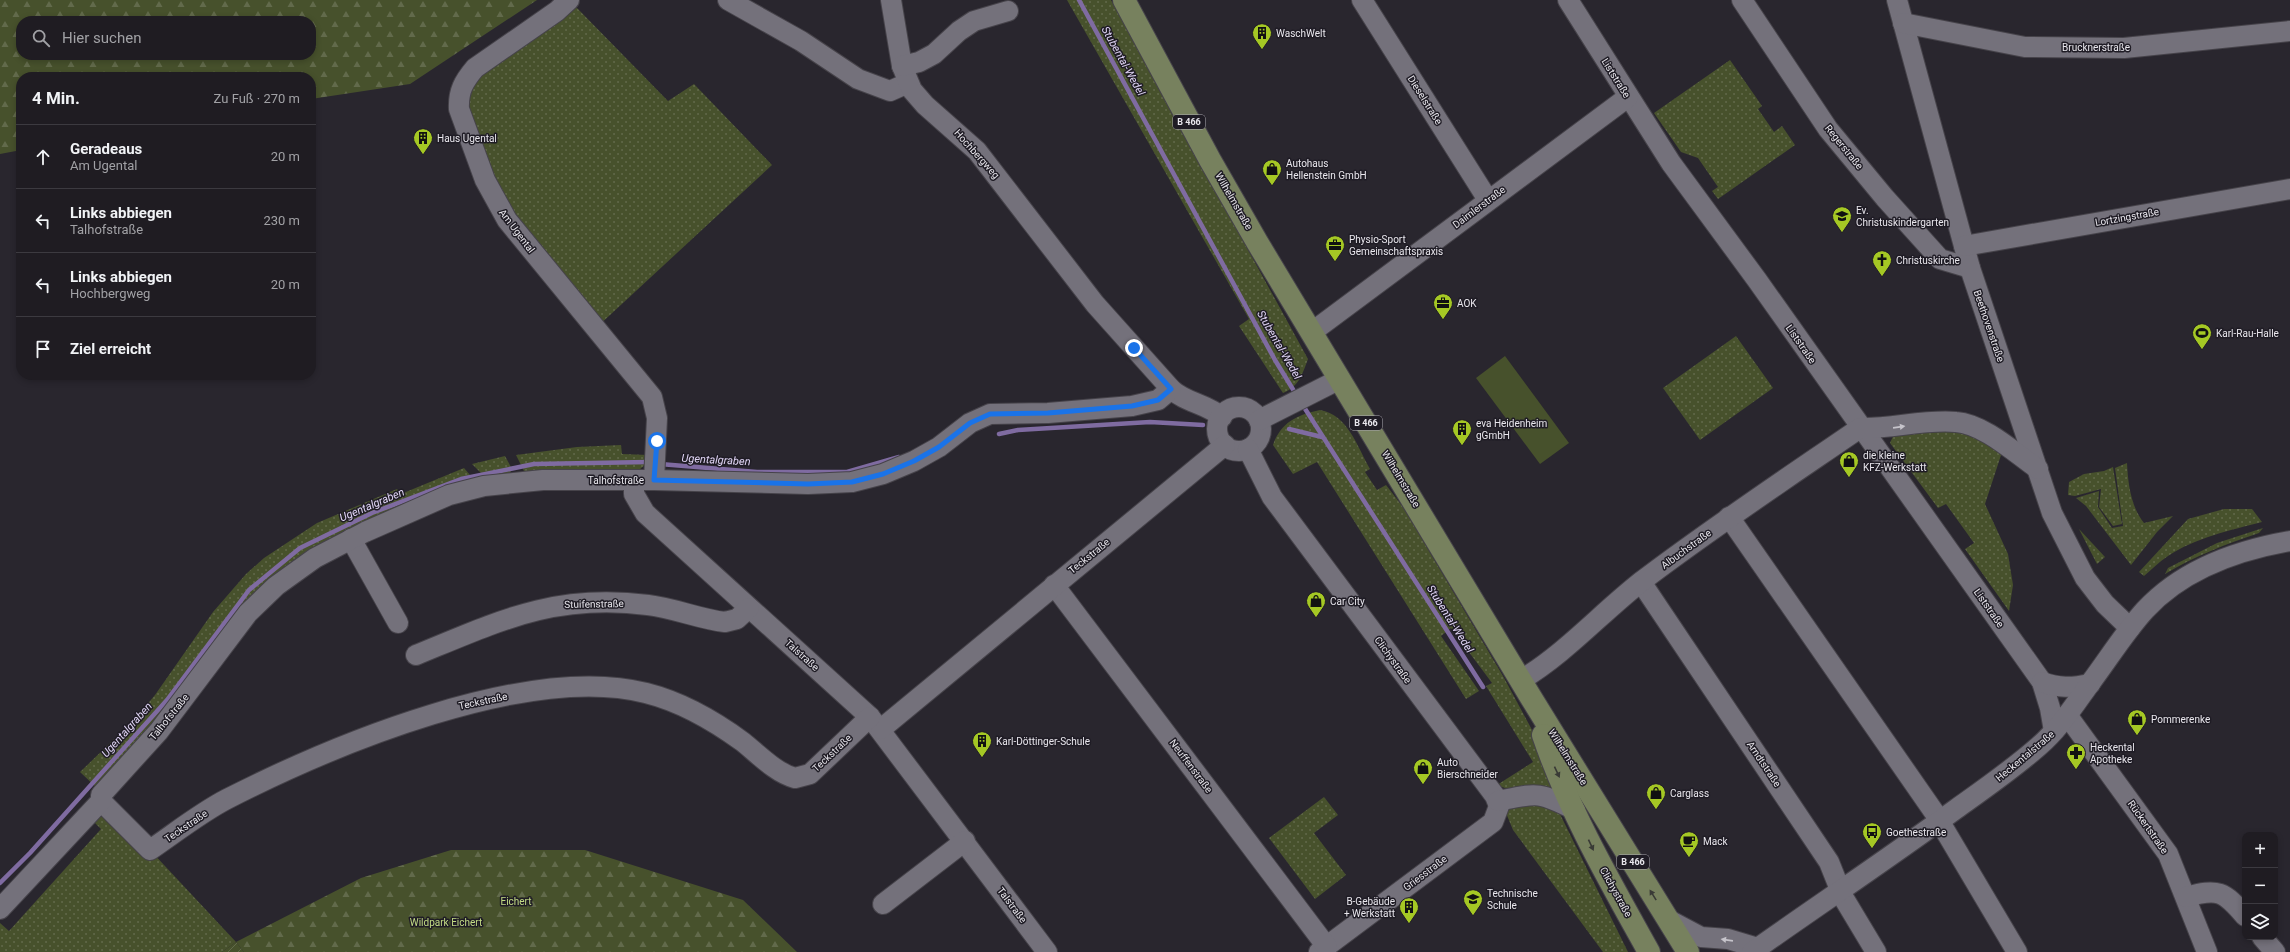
<!DOCTYPE html>
<html lang="de">
<head>
<meta charset="utf-8">
<style>
  :root { --surface:#1f1c22; --page:#27252a; --text:#f1f3f6; --muted:#a1a1a5; --line:#3c3a40 }
  body { margin:0; font-family:Roboto,sans-serif; background:var(--page); color:var(--text) }
  .controls { position:absolute; right:12px; bottom:12px; display:grid; overflow:hidden; border-radius:8px; box-shadow:0 2px 6px #0003 }
  .controls button { width:36px; height:36px; display:grid; place-items:center; padding:0; border:0; border-bottom:1px solid var(--line); background:var(--surface); color:var(--text); font:20px sans-serif }
  .stop { position:absolute; width:12px; height:12px; margin:-9px; border:3px solid #1a73e8; border-radius:50%; background:#fff }
  .stop.end { background:#1a73e8; border-color:#fff; box-shadow:0 1px 4px #0008 }
  .list { margin:0; padding:0; list-style:none }
  h2 { display:flex; justify-content:space-between; align-items:center; height:52px; margin:0; padding:0 16px; font-size:17px }
  h2 small { font-size:13px; font-weight:400; color:var(--muted) }
  .list li { display:grid; grid-template-columns:26px 1fr auto; gap:12px; align-items:center; box-sizing:border-box; height:64px; padding:0 16px; border-top:1px solid var(--line) }
  .list b { display:block; font-size:15px; white-space:nowrap }
  .list p { margin:0; font-size:13px; white-space:nowrap; color:var(--muted) }
  .list em { font-size:13px; font-style:normal; color:var(--muted) }
  .icon { flex:none; width:22px; height:22px; fill:none; stroke:currentColor; stroke-width:2; stroke-linecap:round; stroke-linejoin:round }
  .map { position:relative; flex:none; width:2290px; height:952px; overflow:hidden }
  .search { position:absolute; background:var(--surface); box-shadow:0 2px 6px #0003; left:16px; top:16px; width:300px; height:44px; display:flex; align-items:center; gap:10px; box-sizing:border-box; padding:0 14px; border-radius:16px; color:var(--muted); font-size:15px }
  .panel { position:absolute; background:var(--surface); box-shadow:0 2px 6px #0003; left:16px; top:72px; width:300px; height:308px; border-radius:16px }
  .map>svg:first-child { display:block }
</style>
</head>
<body>
<div class="map">
<svg width="2290" height="952" viewBox="0 0 2290 952">
  <defs>
    <pattern id="grass-dots" width="8" height="8" patternUnits="userSpaceOnUse"><rect width="8" height="8" fill="#47512c"/><path d="M2 2h.1M6 6h.1" fill="none" stroke="#626a4b" stroke-width="1.8" stroke-linecap="round"/></pattern>
    <pattern id="forest-firs" width="22" height="20" patternUnits="userSpaceOnUse"><rect width="22" height="20" fill="#47512c"/><path d="M5 1l3.5 6h-7zM16 11l3.5 6h-7z" fill="#626a4b"/></pattern>
    <pattern id="garden-furrows" width="10" height="10" patternUnits="userSpaceOnUse"><rect width="10" height="10" fill="#47512c"/><path d="M-1 1l2-2M0 10L10 0M9 11l2-2" fill="none" stroke="#626a4b"/></pattern>
  </defs>
  <rect width="100%" height="100%" fill="#29262e"/>
  <g fill="url(#grass-dots)">
    <path d="M 1067,0 L 1111,0 L 1308,359 C 1302,375 1299,386 1283,393 L 1239,326 L 1249,319 Z"/>
    <path d="M 577,8 L 668,101 L 694,84 L 772,165 L 596,328 L 521,239 L 467,133 L 464,80 L 557,11 Z"/>
    <path d="M 1730,60 L 1762,106 L 1758,109 L 1774,132 L 1782,126 L 1795,145 L 1718,199 L 1712,191 L 1718,187 L 1698,158 L 1681,152 L 1654,113 Z"/>
    <path d="M 1736,336 L 1773,388 L 1700,440 L 1663,388 Z"/>
    <path d="M 1320,410 C 1348,415 1357,446 1370,469 L 1365,472 L 1377,490 L 1386,485 L 1403,507 L 1503,676 L 1538,741 L 1556,790 L 1510,790 L 1497,785 L 1533,762 L 1486,686 L 1492,683 L 1451,628 L 1441,636 L 1479,691 L 1466,699 L 1317,462 L 1293,474 L 1273,445 C 1281,422 1297,415 1320,410 Z"/>
    <path d="M 1956,426 L 2003,449 L 1985,504 L 2008,554 L 2013,585 L 2009,611 L 1965,549 L 1974,543 L 1946,504 L 1938,508 L 1890,443 L 1895,432 Z"/>
    <path d="M 621,445 L 622,454 L 649,455 L 646,464 L 639,470 L 531,475 L 524,471 L 516,455 L 577,447 Z"/>
    <path d="M 505,456 L 512,469 L 508,477 L 485,477 L 472,464 Z"/>
    <path d="M 2127,463 C 2128,484 2131,507 2144,523 L 2173,516 L 2157,532 L 2131,565 L 2086,506 L 2076,498 L 2099,491 L 2098,507 L 2112,528 L 2123,526 L 2115,468 Z"/>
    <path d="M 2113,467 L 2122,524 L 2113,526 L 2099,507 L 2101,489 L 2075,496 L 2068,495 L 2069,482 L 2084,474 L 2104,471 Z"/>
    <path d="M 464,468 L 476,482 L 345,535 L 210,654 L 98,789 L 80,772 L 134,720 L 155,695 L 213,612 L 246,574 L 264,558 L 317,523 L 397,489 L 401,494 Z"/>
    <path d="M 2224,509 L 2252,509 L 2262,522 C 2231,530 2195,538 2168,556 C 2159,562 2151,570 2144,576 L 2139,572 L 2188,519 Z"/>
    <path d="M 2263,528 L 2259,533 C 2226,544 2195,556 2165,574 L 2168,568 L 2217,543 Z"/>
    <path d="M 2079,529 L 2105,557 L 2097,564 Z"/>
    <path d="M 1324,797 L 1338,815 L 1314,833 L 1346,875 L 1315,899 L 1269,838 Z"/>
    <path d="M 101,801 L 150,850 L 236,942 L 222,952 L 0,952 L 0,923 L 9,931 L 101,829 L 88,816 Z"/>
    <path d="M 1522,802 L 1557,808 L 1628,952 L 1603,952 L 1513,830 L 1506,813 L 1508,808 Z"/>
  </g>
  <g fill="url(#forest-firs)" fill-rule="evenodd">
    <path d="M 0,0 L 537,0 L 410,84 L 311,99 L 311,77 L 21,77 L 21,150 L 0,154 ZM 21,21 L 311,21 L 311,55 L 21,55 Z"/>
    <path d="M 451,850 L 585,850 L 743,900 L 797,952 L 244,952 L 236,942 L 361,878 Z"/>
  </g>
  <path fill="url(#garden-furrows)" d="M 236,942 L 244,952 L 222,952 Z"/>
  <path fill="#47512c" d="M 1505,356 L 1569,443 L 1540,464 L 1476,378 Z"/>
  <g fill="none" stroke-linecap="round" stroke-linejoin="round">
    <g stroke="#7f6ba1" stroke-width="4.5">
      <path d="M 1079,0 L 1275,360 L 1297,396"/>
      <path d="M 1302,404 L 1483,687"/>
      <path d="M 1289,429 L 1322,437"/>
      <path d="M 999,434 L 1018,430 L 1150,422 L 1203,425"/>
      <path d="M 660,464 L 757,472 L 847,472 L 899,457"/>
      <path d="M 0,883 L 30,853 L 167,700 L 249,590 L 300,548 L 372,513 L 461,479 L 534,464 L 649,462"/>
    </g>
    <g stroke="#46434a" stroke-width="22">
      <g id="minor">
        <path d="M 569,0 L 557,11 L 475,68 C 464,81 458,91 459,109 L 485,180 L 507,220 L 652,397 L 657,418 L 654,480"/>
        <path d="M 728,0 L 801,41 L 858,79 L 890,91 L 908,83"/>
        <path d="M 891,0 L 902,66 L 912,90 L 925,105 L 977,151 L 1095,304 L 1171,389 C 1186,403 1205,403 1222,417"/>
        <path d="M 1362,0 L 1488,200"/>
        <path d="M 1568,0 L 1671,163 L 1757,280 L 2042,682 L 2050,708 L 2054,731"/>
        <path d="M 1742,0 L 1828,129 L 1885,198 L 1940,259 L 1970,268"/>
        <path d="M 1897,0 L 1970,268 L 2052,513 L 2085,578 L 2105,604 L 2130,628"/>
        <path d="M 1903,23 L 2025,47 L 2124,48 L 2290,31"/>
        <path d="M 902,66 L 919,62 L 934,54 L 959,31 L 974,21 L 1008,11"/>
        <path d="M 1964,246 L 2290,189"/>
        <path d="M 1312,332 L 1628,97"/>
        <circle cx="1239" cy="429" r="22"/>
        <path d="M 1259,420 L 1340,379"/>
        <path d="M 1248,449 L 1272,497 L 1495,796 L 1499,806 L 1493,822 L 1319,952"/>
        <path d="M 634,480 L 634,494 L 645,513 L 870,717 L 1047,952"/>
        <path d="M 1729,517 L 1934,812 L 2017,952"/>
        <path d="M 351,539 L 398,623"/>
        <path d="M 1641,582 L 1829,862 L 1843,897 L 1876,952"/>
        <path d="M 1054,585 L 1327,947"/>
        <path d="M 416,655 C 499,621 555,593 648,605 C 674,608 699,619 725,622 L 737,619 L 749,608"/>
        <path d="M 1521,680 C 1566,653 1601,613 1642,581 C 1713,527 1787,478 1860,428 C 1892,429 1924,419 1956,422 C 1984,424 2015,453 2038,469"/>
        <path d="M 2042,682 C 2059,688 2071,688 2090,684"/>
        <path d="M 2067,715 L 2168,854 L 2207,952"/>
        <path d="M 881,729 L 1225,445"/>
        <path d="M 101,801 L 150,850 C 175,833 200,813 227,799 C 333,745 528,663 646,693 C 682,702 713,720 743,742 C 758,754 776,773 795,778 L 810,774 L 870,717"/>
        <path d="M 1498,801 C 1537,793 1538,791 1575,810"/>
        <path d="M 2186,897 C 2218,888 2224,891 2245,916"/>
        <path d="M 883,904 L 965,841"/>
        <path d="M 0,909 L 101,801 L 101,795 L 159,731 L 248,613 L 276,586 L 315,558 L 365,532 L 449,495 L 484,486 L 543,480 L 654,480 L 808,484 L 852,482 L 883,474 L 914,461 L 939,447 L 970,423 L 990,414 L 1048,413 L 1132,406 L 1158,400 L 1171,389"/>
        <path d="M 1669,920 L 1701,937 L 1728,939 L 1758,948"/>
        <path d="M 2262,937 L 2275,952"/>
        <path d="M 1752,952 C 1820,904 1889,858 1956,809 C 1984,789 2013,769 2039,746 C 2060,728 2075,704 2091,682 C 2109,658 2125,632 2145,610 C 2182,570 2238,550 2290,541"/>
      </g>
    </g>
    <g stroke="#46434a" stroke-width="24">
      <g id="major">
        <path d="M 1124,0 L 1210,160 L 1257,242 L 1530,696 L 1688,952"/>
        <path d="M 1543,735 C 1569,811 1610,882 1649,952"/>
      </g>
    </g>
    <use href="#minor" stroke="#74717b" stroke-width="20"/>
    <use href="#major" stroke="#77815e" stroke-width="22"/>
  </g>
  <defs><path id="oneway-solid" d="M-6-.8H1V-3.2L6.5 0L1 3.2V.8H-6Z"/></defs>
  <g fill="#c6c4cb">
    <use href="#oneway-solid" transform="translate(1899 427) rotate(-8)"/>
    <use href="#oneway-solid" transform="translate(1727 940) rotate(-172)"/>
  </g>
  <g fill="#393a36">
    <use href="#oneway-solid" transform="translate(1557 772) rotate(65)"/>
    <use href="#oneway-solid" transform="translate(1591 845) rotate(65)"/>
    <use href="#oneway-solid" transform="translate(1653 895) rotate(-122)"/>
  </g>
  <g fill="none" stroke-linecap="round" stroke-linejoin="round">
    <path stroke="#1a73e8" stroke-width="5" d="M 657,441 L 654,480 L 808,484 L 852,482 L 883,474 L 914,461 L 939,447 L 970,423 L 990,414 L 1048,413 L 1132,406 L 1158,400 L 1171,389 L 1134,348"/>
  </g>
  <defs>
    <g id="building-pin" transform="scale(1)"><path d="M0 17L-7.5 6A9.5 9.5 0 1 1 7.5 6Z" fill="#a5c824" stroke="#1f1c25"/><path d="M-4-6H4V6H1V3H-1V6H-4ZM-2.5-4.3h1.7v1.8h-1.7ZM.8-4.3h1.7v1.8H.8ZM-2.5-1h1.7V.8h-1.7ZM.8-1h1.7V.8H.8Z" fill="#111"/></g>
    <g id="shop-pin" transform="scale(1)"><path d="M0 17L-7.5 6A9.5 9.5 0 1 1 7.5 6Z" fill="#a5c824" stroke="#1f1c25"/><path d="M-5-2.5h2.3a2.7 3.5 0 0 1 5.4 0H5L5.5 6h-11ZM-1.5-2.5h3a1.5 2.3 0 0 0-3 0Z" fill="#111"/></g>
    <g id="school-pin" transform="scale(1)"><path d="M0 17L-7.5 6A9.5 9.5 0 1 1 7.5 6Z" fill="#a5c824" stroke="#1f1c25"/><path d="M0-5L7-2L0 1L-7-2ZM-4 1L0 2.5L4 1V4Q0 6-4 4Z" fill="#111"/></g>
    <g id="office-pin" transform="scale(1)"><path d="M0 17L-7.5 6A9.5 9.5 0 1 1 7.5 6Z" fill="#a5c824" stroke="#1f1c25"/><path d="M-6-3h4V-5.5h4V-3h4V5H-6ZM-1-4.5V-3h2v-1.5ZM-6 0V1H6V0Z" fill="#111"/></g>
    <g id="church-pin" transform="scale(1)"><path d="M0 17L-7.5 6A9.5 9.5 0 1 1 7.5 6Z" fill="#a5c824" stroke="#1f1c25"/><path d="M-1.2-6h2.4v3.5h3.3v2.4h-3.3V6h-2.4V-.1h-3.3v-2.4h3.3Z" fill="#111"/></g>
    <g id="stadium-pin" transform="scale(1)"><path d="M0 17L-7.5 6A9.5 9.5 0 1 1 7.5 6Z" fill="#a5c824" stroke="#1f1c25"/><path d="M0-5a6.5 5 0 1 0 0 10a6.5 5 0 1 0 0-10ZM-3.5-1.8h7v3.6h-7Z" fill="#111"/></g>
    <g id="pharmacy-pin" transform="scale(1)"><path d="M0 17L-7.5 6A9.5 9.5 0 1 1 7.5 6Z" fill="#a5c824" stroke="#1f1c25"/><path d="M-2-6h4v4h4v4h-4v4h-4v-4h-4v-4h4Z" fill="#111"/></g>
    <g id="bus-pin" transform="scale(1)"><path d="M0 17L-7.5 6A9.5 9.5 0 1 1 7.5 6Z" fill="#a5c824" stroke="#1f1c25"/><path d="M-5-6H5V4H4V6H2V4H-2V6H-4V4H-5ZM-3.5-4V0h7V-4ZM-3.5 1.2v1.5H-2V1.2ZM2 1.2v1.5H3.5V1.2Z" fill="#111"/></g>
    <g id="cafe-pin" transform="scale(1)"><path d="M0 17L-7.5 6A9.5 9.5 0 1 1 7.5 6Z" fill="#a5c824" stroke="#1f1c25"/><path d="M-5.5-4.5H6V0H3Q3 3.5 0 3.5H-2.5Q-5.5 3.5-5.5 0ZM3-3.2v2h1.7v-2ZM-6 4.5H4V6H-6Z" fill="#111"/></g>
  </defs>
  <g fill-rule="evenodd">
    <use href="#building-pin" x="1262" y="33"/>
    <use href="#building-pin" x="423" y="138"/>
    <use href="#shop-pin" x="1272" y="169"/>
    <use href="#school-pin" x="1842" y="216"/>
    <use href="#office-pin" x="1335" y="245"/>
    <use href="#church-pin" x="1882" y="260"/>
    <use href="#office-pin" x="1443" y="303"/>
    <use href="#stadium-pin" x="2202" y="333"/>
    <use href="#building-pin" x="1462" y="429"/>
    <use href="#shop-pin" x="1849" y="461"/>
    <use href="#shop-pin" x="1316" y="601"/>
    <use href="#shop-pin" x="2137" y="719"/>
    <use href="#building-pin" x="982" y="741"/>
    <use href="#pharmacy-pin" x="2076" y="753"/>
    <use href="#shop-pin" x="1423" y="768"/>
    <use href="#shop-pin" x="1656" y="793"/>
    <use href="#bus-pin" x="1872" y="832"/>
    <use href="#cafe-pin" x="1689" y="841"/>
    <use href="#school-pin" x="1473" y="899"/>
    <use href="#building-pin" x="1409" y="907"/>
  </g>
  <g text-anchor="middle" dominant-baseline="central" stroke-width="3" stroke-linejoin="round" paint-order="stroke">
    <g fill="#1f1c25" stroke="#acaab1" stroke-width="1">
      <rect x="1173" y="115" width="32" height="14" rx="3"/>
      <rect x="1350" y="416" width="32" height="14" rx="3"/>
      <rect x="1617" y="855" width="32" height="14" rx="3"/>
    </g>
    <g font-size="9" font-weight="bold" fill="#e9e7ed">
      <text x="1189" y="122">B 466</text>
      <text x="1366" y="423">B 466</text>
      <text x="1633" y="862">B 466</text>
    </g>
    <g font-size="10" fill="#e9e7ed" stroke="#1f1c25" text-anchor="start">
      <text x="1276" y="33">WaschWelt</text>
      <text x="437" y="138">Haus Ugental</text>
      <text x="1286" y="163">Autohaus<tspan x="1286" dy="12">Hellenstein GmbH</tspan></text>
      <text x="1856" y="210">Ev.<tspan x="1856" dy="12">Christuskindergarten</tspan></text>
      <text x="1349" y="239">Physio-Sport<tspan x="1349" dy="12">Gemeinschaftspraxis</tspan></text>
      <text x="1896" y="260">Christuskirche</text>
      <text x="1457" y="303">AOK</text>
      <text x="2216" y="333">Karl-Rau-Halle</text>
      <text x="1476" y="423">eva Heidenheim<tspan x="1476" dy="12">gGmbH</tspan></text>
      <text x="1863" y="455">die kleine<tspan x="1863" dy="12">KFZ-Werkstatt</tspan></text>
      <text x="1330" y="601">Car City</text>
      <text x="2151" y="719">Pommerenke</text>
      <text x="996" y="741">Karl-Döttinger-Schule</text>
      <text x="2090" y="747">Heckental<tspan x="2090" dy="12">Apotheke</tspan></text>
      <text x="1437" y="762">Auto<tspan x="1437" dy="12">Bierschneider</tspan></text>
      <text x="1670" y="793">Carglass</text>
      <text x="1886" y="832">Goethestraße</text>
      <text x="1703" y="841">Mack</text>
      <text x="1487" y="893">Technische<tspan x="1487" dy="12">Schule</tspan></text>
      <text x="1395" y="901" text-anchor="end">B-Gebäude<tspan x="1395" dy="12">+ Werkstatt</tspan></text>
    </g>
    <g font-size="10" fill="#e9e7ed" stroke="#1f1c25">
      <text x="2096" y="47">Brucknerstraße</text>
      <text transform="translate(1616 78) rotate(58)">Liststraße</text>
      <text transform="translate(1425 100) rotate(58)">Dieselstraße</text>
      <text transform="translate(1844 147) rotate(51)">Regerstraße</text>
      <text transform="translate(977 154) rotate(48)">Hochbergweg</text>
      <text transform="translate(1234 201) rotate(60)">Wilhelmstraße</text>
      <text transform="translate(1479 207) rotate(-37)">Daimlerstraße</text>
      <text transform="translate(2127 217) rotate(-10)">Lortzingstraße</text>
      <text transform="translate(517 231) rotate(53)">Am Ugental</text>
      <text transform="translate(1989 326) rotate(71)">Beethovenstraße</text>
      <text transform="translate(1801 344) rotate(55)">Liststraße</text>
      <text transform="translate(1401 479) rotate(59)">Wilhelmstraße</text>
      <text x="616" y="480">Talhofstraße</text>
      <text transform="translate(1686 549) rotate(-36)">Albuchstraße</text>
      <text transform="translate(1089 556) rotate(-39)">Teckstraße</text>
      <text transform="translate(594 604) rotate(-1)">Stuifenstraße</text>
      <text transform="translate(1989 608) rotate(55)">Liststraße</text>
      <text transform="translate(802 655) rotate(42)">Talstraße</text>
      <text transform="translate(1393 660) rotate(54)">Clichystraße</text>
      <text transform="translate(483 701) rotate(-12)">Teckstraße</text>
      <text transform="translate(169 717) rotate(-51)">Talhofstraße</text>
      <text transform="translate(832 753) rotate(-43)">Teckstraße</text>
      <text transform="translate(2025 756) rotate(-40)">Heckentalstraße</text>
      <text transform="translate(1568 757) rotate(58)">Wilhelmstraße</text>
      <text transform="translate(1764 764) rotate(56)">Arndtstraße</text>
      <text transform="translate(1191 766) rotate(53)">Neuffenstraße</text>
      <text transform="translate(186 826) rotate(-34)">Teckstraße</text>
      <text transform="translate(2148 827) rotate(55)">Rückertstraße</text>
      <text transform="translate(1425 873) rotate(-37)">Griesstraße</text>
      <text transform="translate(1616 892) rotate(61)">Clichystraße</text>
      <text transform="translate(1012 905) rotate(53)">Talstraße</text>
    </g>
    <g font-size="10" fill="#c3dc85" stroke="#1f1c25">
      <text x="516" y="901">Eichert</text>
      <text x="446" y="922">Wildpark Eichert</text>
    </g>
    <g font-size="11" font-style="italic" fill="#e0d5f5" stroke="#1f1c25">
      <text transform="translate(1123 61) rotate(61)">Stubental-Wedel</text>
      <text transform="translate(1279 345) rotate(60)">Stubental-Wedel</text>
      <text transform="translate(716 460) rotate(3)">Ugentalgraben</text>
      <text transform="translate(372 505) rotate(-23)">Ugentalgraben</text>
      <text transform="translate(1450 619) rotate(58)">Stubental-Wedel</text>
      <text transform="translate(127 730) rotate(-48)">Ugentalgraben</text>
    </g>
  </g>
</svg>
<div class="controls">
<button>+</button>
<button>−</button>
<button><svg class="icon" aria-label="layers" viewBox="0 0 24 24"><path d="M12 4l9 5-9 5-9-5zM3 14l9 5 9-5"/></svg></button>
</div>
<div class="stop" style="left:657px;top:441px"></div>
<div class="stop end" style="left:1134px;top:348px"></div>
<div class="search"><svg class="icon" aria-label="search" viewBox="0 0 24 24"><circle cx="10" cy="10" r="6"/><path d="M15 15l6 6"/></svg>Hier suchen</div>
<section class="panel">
<h2>4 Min.<small>Zu Fuß · 270 m</small></h2>
<ul class="list">
<li><svg class="icon" aria-label="ahead" viewBox="0 0 24 24"><path d="M12 20V5M6 11l6-6 6 6"/></svg><div><b>Geradeaus</b><p>Am Ugental</p></div><em>20 m</em></li>
<li><svg class="icon" aria-label="left" viewBox="0 0 24 24"><path d="M17 20v-9H6M10 6l-5 5 5 5"/></svg><div><b>Links abbiegen</b><p>Talhofstraße</p></div><em>230 m</em></li>
<li><svg class="icon" aria-label="left" viewBox="0 0 24 24"><path d="M17 20v-9H6M10 6l-5 5 5 5"/></svg><div><b>Links abbiegen</b><p>Hochbergweg</p></div><em>20 m</em></li>
<li><svg class="icon" aria-label="arrive" viewBox="0 0 24 24"><path d="M6 21V4h12l-3 4 3 4H6"/></svg><div><b>Ziel erreicht</b></div></li>
</ul>
</section>
</div>
</body>
</html>
